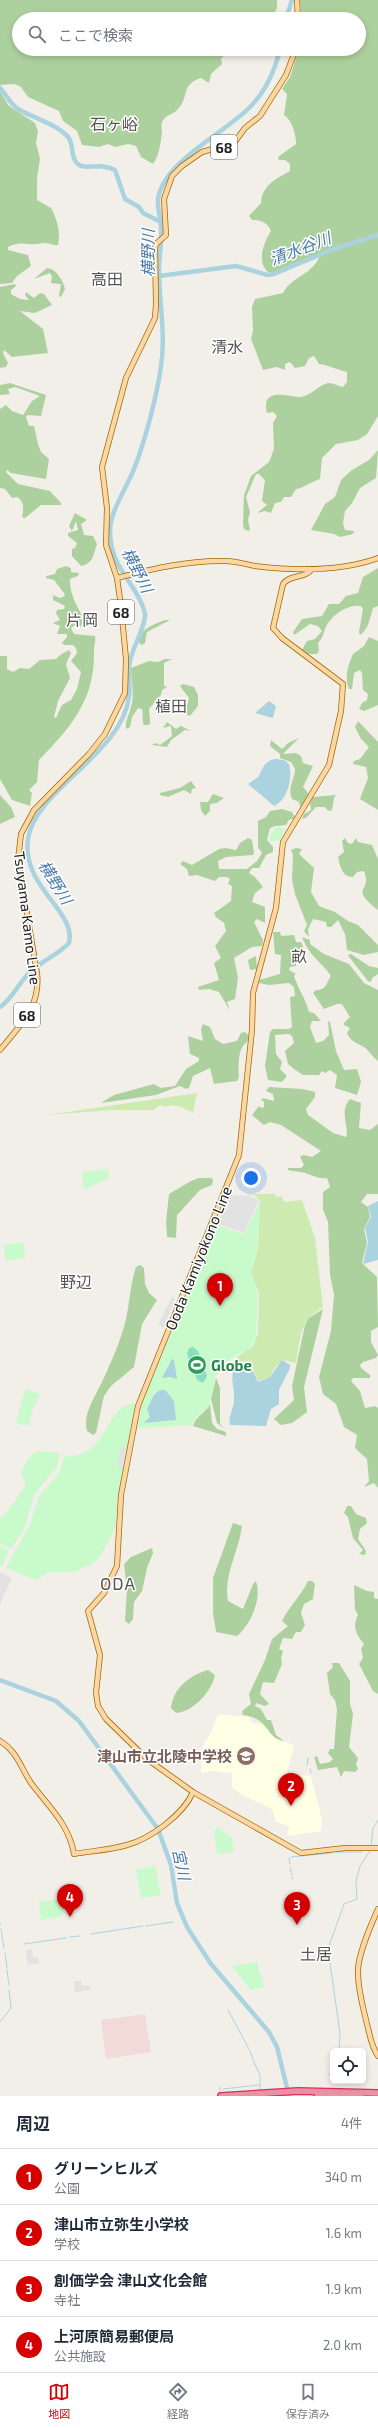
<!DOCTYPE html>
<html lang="ja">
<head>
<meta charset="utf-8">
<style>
  :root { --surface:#fff; --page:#f6f6f7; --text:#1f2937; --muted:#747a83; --line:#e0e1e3; --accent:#d40000 }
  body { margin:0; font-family:"Exo 2","Noto Sans JP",sans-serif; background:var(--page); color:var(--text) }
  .controls { position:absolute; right:12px; bottom:12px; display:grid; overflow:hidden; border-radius:6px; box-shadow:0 2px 6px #0003 }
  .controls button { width:36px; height:36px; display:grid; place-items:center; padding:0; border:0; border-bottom:1px solid var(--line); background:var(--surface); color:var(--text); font:20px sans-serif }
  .you { position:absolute; left:251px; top:1178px; width:14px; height:14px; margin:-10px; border:3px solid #fff; border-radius:50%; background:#1a73e8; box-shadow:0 0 0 6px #1a73e833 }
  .badge { display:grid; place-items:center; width:26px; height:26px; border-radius:50%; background:var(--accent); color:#fff; font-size:13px; font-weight:700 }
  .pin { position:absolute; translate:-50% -33px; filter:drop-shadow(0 1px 2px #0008) }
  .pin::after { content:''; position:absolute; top:21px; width:14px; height:12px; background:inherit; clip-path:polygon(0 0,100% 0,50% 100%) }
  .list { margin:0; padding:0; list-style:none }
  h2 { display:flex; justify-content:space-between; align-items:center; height:52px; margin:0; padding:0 16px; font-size:17px }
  h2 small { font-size:13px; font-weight:400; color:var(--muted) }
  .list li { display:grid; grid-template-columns:26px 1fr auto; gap:12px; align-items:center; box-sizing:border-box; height:56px; padding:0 16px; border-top:1px solid var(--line) }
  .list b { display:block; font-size:15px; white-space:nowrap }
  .list p { margin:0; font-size:13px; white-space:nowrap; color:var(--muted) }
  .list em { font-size:13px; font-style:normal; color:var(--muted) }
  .icon { flex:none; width:22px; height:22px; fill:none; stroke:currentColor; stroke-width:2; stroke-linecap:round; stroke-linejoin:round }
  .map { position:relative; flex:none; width:378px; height:2096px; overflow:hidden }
  .search { position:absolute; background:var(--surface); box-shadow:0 2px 6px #0003; left:12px; right:12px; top:12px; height:44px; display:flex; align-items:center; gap:10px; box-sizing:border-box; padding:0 14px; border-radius:22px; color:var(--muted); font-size:15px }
  .sheet { height:276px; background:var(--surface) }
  nav { display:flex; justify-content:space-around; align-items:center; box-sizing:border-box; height:56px; border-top:1px solid var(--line); background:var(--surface); font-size:11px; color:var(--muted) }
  nav a { display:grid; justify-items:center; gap:2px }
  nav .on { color:var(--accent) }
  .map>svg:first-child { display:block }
</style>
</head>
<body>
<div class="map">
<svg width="378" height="2096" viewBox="0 0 378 2096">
  <rect width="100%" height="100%" fill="#f2efe9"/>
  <path fill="#f2dad9" d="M 145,2014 L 151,2052 L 106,2059 L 101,2020 Z"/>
  <path fill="#ffffe5" d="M 218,1714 L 249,1717 L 251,1722 L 267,1726 L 274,1738 L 294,1745 L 287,1774 L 311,1776 L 322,1820 L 321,1831 L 287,1836 L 289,1826 L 276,1822 L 272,1809 L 242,1795 L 232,1787 L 232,1773 L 212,1771 L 201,1773 L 201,1758 L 204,1743 L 210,1735 Z"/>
  <g fill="#cdebb0">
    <path d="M 197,1093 L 193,1113 C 183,1108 176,1103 165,1107 L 160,1105 L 154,1110 L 112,1110 L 47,1115 Z"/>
    <path d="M 244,1194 L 275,1194 L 276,1197 L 282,1196 L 284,1202 L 302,1200 L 315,1238 L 323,1307 C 298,1322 301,1338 296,1363 L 283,1360 L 275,1367 L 270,1377 L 258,1381 L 250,1361 L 239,1362 L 237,1357 L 253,1346 L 258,1333 L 259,1293 L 251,1273 L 258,1249 L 260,1200 L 254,1195 Z"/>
  </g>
  <g fill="#add19e">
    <path d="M 0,0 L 277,0 L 277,8 L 271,19 L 19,19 L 19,49 L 229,49 L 221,59 L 222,64 L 211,74 L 209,83 L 201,78 C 180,85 190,96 178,109 C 173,115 166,114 162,122 C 161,125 162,128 162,131 C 161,142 159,156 153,164 L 141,157 L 136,146 L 128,144 L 115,147 L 108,144 L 99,147 L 82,145 L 77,131 L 63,121 L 59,111 L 28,97 L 21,87 L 15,84 L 0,85 Z"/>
    <path d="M 300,0 L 378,0 L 378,416 L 367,434 L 358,440 L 336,444 L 322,458 L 320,479 C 311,482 303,488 296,489 L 291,497 L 284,497 L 281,502 L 275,503 L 271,513 L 265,511 L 257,513 L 267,505 L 262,501 L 265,480 L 259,474 L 256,474 L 246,497 L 250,512 L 248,520 L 250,530 L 248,531 L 244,529 L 243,524 L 244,495 L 251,476 L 269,462 L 274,449 L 273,423 L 277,416 L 273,412 L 267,413 C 260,385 291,398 300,397 C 311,396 318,385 328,383 C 334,383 338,386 343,387 L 347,382 L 347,372 C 337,370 329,365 319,364 L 314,356 L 309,358 L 305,366 L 295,368 L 290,362 L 285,364 L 285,370 L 277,367 L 263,370 L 251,339 L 253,331 L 252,307 L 255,299 L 283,293 C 291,277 313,274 319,257 C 301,254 291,275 268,272 C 256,261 264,242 271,231 C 267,222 261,220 252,220 L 249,216 L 261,203 C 262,185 276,179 290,171 L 290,164 L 285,160 L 279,160 L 278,157 L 296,144 C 296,134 292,120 284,115 L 287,94 L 282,89 L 290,77 L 299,49 L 359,49 L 359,19 L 302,19 Z"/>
    <path d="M 0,91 L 9,106 L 35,123 L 38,131 L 36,143 L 40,159 L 37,178 L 37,200 L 51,208 C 57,219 61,233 58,245 C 53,246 50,243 45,243 C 42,243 39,244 36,244 C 24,245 19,241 8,247 L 8,250 L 28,255 L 31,266 L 17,276 L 12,283 L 0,284 Z"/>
    <path d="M 47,268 C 57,269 63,281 65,289 L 61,297 L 59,296 L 61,284 L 51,283 L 52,277 L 50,273 L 34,279 Z"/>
    <path d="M 15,284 L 16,286 L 11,290 L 11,294 L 20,299 L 29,300 L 25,295 L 26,292 L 34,298 L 40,293 L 44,294 L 52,305 L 35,313 L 20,311 L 43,329 L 48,353 L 12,357 L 4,350 L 3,353 L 8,363 L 6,367 L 0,368 L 0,287 Z"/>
    <path d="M 10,383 L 46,395 L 41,416 L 28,415 L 26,417 L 29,426 L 34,426 L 38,444 L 41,452 L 49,459 L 46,479 L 11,473 L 7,470 L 6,472 L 18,484 L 50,491 L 61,503 L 61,505 L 41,505 L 25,518 L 22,517 C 24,509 24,501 17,497 L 12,498 L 5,489 L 0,488 L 0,409 L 6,405 L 12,411 L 23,415 L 32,401 L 40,396 L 15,387 L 8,389 L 10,394 L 0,395 L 0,385 Z"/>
    <path d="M 378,450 L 376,478 L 360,488 L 352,503 L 345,511 L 343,523 L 345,530 L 354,531 L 353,534 L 340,537 L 334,534 L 311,530 L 325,504 L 335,497 L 341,480 L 352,470 L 369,460 Z"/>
    <path d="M 75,513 L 87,520 L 81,524 L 84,535 L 93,536 L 97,544 C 93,555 94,563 81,566 L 72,556 L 72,549 L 75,548 L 77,543 L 68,536 L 68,533 L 78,530 L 76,521 L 72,531 L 69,526 Z"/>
    <path d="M 66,566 L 71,568 L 71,572 L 79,573 L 78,576 L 70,579 C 69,592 77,607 83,617 L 81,627 L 76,624 L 71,628 L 74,634 L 95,636 C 96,641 94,645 94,651 C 95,700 71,727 39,760 L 37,782 L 29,790 L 32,793 L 30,806 L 12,800 L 0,779 L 0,656 L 7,656 L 7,669 L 13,672 L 20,668 L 29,669 L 40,660 L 56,659 L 60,655 L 69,650 L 71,653 L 66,664 L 70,678 L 58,701 L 54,717 L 56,718 L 62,705 L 71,700 L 77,689 L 81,672 L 71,661 L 77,653 L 76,648 L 73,645 L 64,645 L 62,643 L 67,637 L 67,634 L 57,634 L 60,626 L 53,623 L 60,620 L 56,613 L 57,610 L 64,609 L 65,606 L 53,600 L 53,595 L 60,598 L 65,596 L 64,593 L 54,580 L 46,578 L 46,576 L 55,574 L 57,569 Z"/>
    <path d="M 378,568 L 378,606 L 373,608 C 370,617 369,629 360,635 L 359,632 L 363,609 L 361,606 C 349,604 335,613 328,623 C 323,630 325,636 318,643 L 319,650 L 317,654 L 308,654 L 302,650 L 307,641 L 315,639 L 322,631 L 318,626 L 310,624 L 294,635 L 293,632 L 302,619 L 322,616 L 329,604 L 339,604 L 346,596 L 358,593 L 363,577 Z"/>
    <path d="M 165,620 L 170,620 L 147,632 L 145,643 L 142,645 L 139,643 C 138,629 153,625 165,620 Z"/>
    <path d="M 369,637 L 378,641 L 378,705 L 364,711 L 359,709 L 362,703 L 367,700 L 368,694 L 363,690 L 362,673 L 360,670 L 354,673 L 352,689 L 349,689 C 344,678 348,665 353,654 L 364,646 Z"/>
    <path d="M 165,659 L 172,659 L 164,663 L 164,686 L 167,687 L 162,690 L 161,695 L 149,709 L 150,722 L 149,725 L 144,725 C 141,719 144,714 142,709 L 138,708 L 132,717 L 130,727 L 126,729 C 125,720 129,716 131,707 C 135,694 131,681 131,668 L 149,661 L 158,662 Z"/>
    <path d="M 183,684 L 194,687 L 198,695 L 198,706 L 190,716 L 185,714 L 189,698 L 180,686 Z"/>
    <path d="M 358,721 L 378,742 L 378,810 L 360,799 L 368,778 L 366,767 L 353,764 L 354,761 L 360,759 L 369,747 L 361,739 L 355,727 Z"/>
    <path d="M 167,722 L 176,729 L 181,726 L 191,731 L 185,730 L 171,740 L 167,747 L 152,745 L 155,743 L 160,745 L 172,736 L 171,726 L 163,728 Z"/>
    <path d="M 299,738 L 283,754 L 296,753 L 301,756 L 303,763 L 313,766 L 303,787 L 309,794 L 301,809 L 299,802 L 292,799 C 287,786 295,780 295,769 L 291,762 L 280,758 L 280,754 L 270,746 L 271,740 L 282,749 L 288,743 Z"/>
    <path d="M 191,781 L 196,788 L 192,789 L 191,794 L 184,790 L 168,797 L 160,795 L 160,793 L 180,788 Z"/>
    <path d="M 213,794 L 224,798 L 217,803 L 210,804 L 210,811 L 205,816 L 201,810 L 200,802 L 208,802 Z"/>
    <path d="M 0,795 L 11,807 L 15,817 L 0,824 Z"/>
    <path d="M 336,795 L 334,798 L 332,810 L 328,811 L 325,807 L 316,807 L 306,818 L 302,819 L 304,814 L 311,810 L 310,803 L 313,797 Z"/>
    <path d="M 282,809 L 292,812 L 295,818 L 289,820 L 286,825 L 275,826 L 270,828 L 267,840 L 273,847 L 273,852 L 266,855 L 259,868 L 252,868 L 249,873 L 255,877 L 263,887 L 255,893 L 252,902 L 265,907 L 265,923 L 257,919 L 254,922 L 263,940 L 262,946 L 252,947 L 234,958 L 238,978 L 235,999 L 227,1002 L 230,1011 L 219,992 L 209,989 L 199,990 L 198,987 L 219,980 L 214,963 L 221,958 L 215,946 L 226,931 L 224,923 L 216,917 L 214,913 L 231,901 L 232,886 L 228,884 L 230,879 L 227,877 L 219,877 L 215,881 L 197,875 L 189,876 L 187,869 L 180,864 L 183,861 L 192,865 L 219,849 L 226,848 L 236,850 L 240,843 L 248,838 L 252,840 L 254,853 L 253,855 L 226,857 L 218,861 L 219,869 L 247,869 L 257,861 L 262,853 L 258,847 L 258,821 L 266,817 L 270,811 Z"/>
    <path d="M 345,838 L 348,843 L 352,844 L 356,838 L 358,842 L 372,845 L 378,859 L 378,910 C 348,886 373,893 364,871 L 357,872 L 353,877 C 342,877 340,866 338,857 L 344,852 L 342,841 Z"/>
    <path d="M 296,848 L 302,849 L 299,854 L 314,868 L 311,892 L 319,906 L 335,912 L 348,921 L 358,925 L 378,945 L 378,952 L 364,955 L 347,950 L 345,934 L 338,920 L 331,927 L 327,927 L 326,922 L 313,919 L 308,929 L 309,937 L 304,931 L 307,925 L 295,894 L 292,880 L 293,855 L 291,850 Z"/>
    <path d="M 273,932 L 280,932 L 281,936 L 294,935 L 296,942 L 301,942 C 305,949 303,953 303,960 L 296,961 L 296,966 L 290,967 L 289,970 L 296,974 L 294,976 C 298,989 306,999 309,1012 L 314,1013 L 321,1021 L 312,1021 L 310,1027 L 316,1043 L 323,1041 L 329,1035 L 328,1021 L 330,1022 L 336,1051 L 344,1070 L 357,1069 L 361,1082 L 357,1095 L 335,1088 L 337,1075 L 330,1070 L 325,1073 L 322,1071 L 319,1075 L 303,1075 L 294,1069 L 288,1064 L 285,1051 L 294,1043 L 292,1036 L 289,1034 L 275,1035 L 276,1054 L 282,1062 L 280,1069 L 287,1076 L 282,1082 L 268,1080 L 265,1066 L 270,1032 L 273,1029 L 289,1029 L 292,1027 L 290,997 L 295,996 L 294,987 L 289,983 L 269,985 L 259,983 L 259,980 L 280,974 L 281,955 L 275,954 Z"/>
    <path d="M 302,937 L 310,940 L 310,944 L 324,954 L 349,964 L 364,983 L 378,990 L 378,1061 C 372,1057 369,1050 364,1047 C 357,1043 350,1041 347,1033 L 350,1028 L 344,1025 L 344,1023 L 350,1017 L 342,1004 L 337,1004 L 324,1009 L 313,993 L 316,990 C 327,990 326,983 331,976 C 320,960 310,957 302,937 Z"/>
    <path d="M 351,954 L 369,966 L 378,968 L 378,974 L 372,978 L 371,982 L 368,981 L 350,958 L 348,955 Z"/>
    <path d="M 256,956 L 257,969 L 250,970 L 248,960 Z"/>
    <path d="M 203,1024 L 210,1027 L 215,1039 L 223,1044 L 237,1041 L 241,1033 L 245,1032 L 249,1036 C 248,1042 247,1041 243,1046 C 238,1052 238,1070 239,1077 L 237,1081 L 214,1084 L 210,1068 L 193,1076 L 189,1088 L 186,1089 L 180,1086 L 156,1095 L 101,1103 L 114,1095 L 154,1084 L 161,1088 L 175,1086 L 186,1069 L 199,1061 L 199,1058 L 190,1054 L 188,1036 L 203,1041 L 201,1029 Z"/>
    <path d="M 269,1087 L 303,1089 L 315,1092 L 315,1097 L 306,1109 L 308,1115 L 333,1133 L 346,1137 L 347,1135 C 347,1121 340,1110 350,1099 L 361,1103 L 359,1128 L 370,1130 L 378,1124 L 378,1194 L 367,1194 L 361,1202 L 368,1207 L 370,1217 L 364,1229 L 367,1243 L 362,1263 L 377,1277 L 378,1327 L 371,1331 L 371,1342 L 378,1355 L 376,1358 L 363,1362 L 360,1365 L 361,1368 L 370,1375 L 370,1378 L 353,1378 L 351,1381 L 360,1391 L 365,1408 L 375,1406 L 378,1408 L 378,1488 L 374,1483 L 364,1487 L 369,1481 L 367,1459 L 355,1448 L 357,1435 L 344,1427 L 336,1404 L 323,1394 L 319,1377 L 331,1331 L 334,1295 L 330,1275 L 328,1222 L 323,1210 L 323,1192 L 330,1187 L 327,1178 C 318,1179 315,1176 308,1174 C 302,1171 294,1172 288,1170 L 288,1168 L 301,1168 L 304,1165 L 300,1157 L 303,1155 L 312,1157 L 321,1151 L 281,1125 L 270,1122 L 264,1125 L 252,1115 L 259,1106 L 261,1108 L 264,1107 L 264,1101 L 261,1101 L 263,1098 L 274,1101 L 273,1094 L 266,1091 Z"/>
    <path d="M 199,1178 L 211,1178 L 213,1180 L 212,1185 L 200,1190 L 177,1215 L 176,1238 L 167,1237 L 166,1222 L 169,1194 L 191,1181 Z"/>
    <path d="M 140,1265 L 144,1268 L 145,1284 L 149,1293 L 157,1300 L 142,1324 L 134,1367 L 111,1386 L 104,1396 L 96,1433 L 93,1435 L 87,1431 C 82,1415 95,1397 102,1382 C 111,1363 121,1340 126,1319 C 130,1301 130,1285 136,1267 Z"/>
    <path d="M 323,1309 L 304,1387 L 307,1412 L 292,1423 L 281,1425 L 274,1419 L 294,1400 L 292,1386 L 305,1325 L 309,1318 Z"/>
    <path d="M 216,1378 L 220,1388 L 220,1424 L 225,1429 L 217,1423 L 211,1399 Z"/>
    <path d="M 210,1403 L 212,1423 L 217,1429 L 226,1432 L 226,1436 L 193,1426 C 196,1415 208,1412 210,1403 Z"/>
    <path d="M 347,1506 L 351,1506 L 356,1514 L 366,1518 L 367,1523 L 360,1529 L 358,1539 L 366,1551 L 365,1555 L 359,1554 L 363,1550 L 353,1538 L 348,1517 L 344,1513 Z"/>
    <path d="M 233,1523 L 242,1526 C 239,1551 223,1576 228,1601 L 243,1609 L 253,1584 L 256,1581 C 262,1599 251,1624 237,1636 L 216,1632 L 213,1613 L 213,1578 Z"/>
    <path d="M 152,1548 L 153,1553 L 147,1568 L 142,1591 L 134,1602 L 133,1619 L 129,1624 L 125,1621 L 127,1590 L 124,1564 L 131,1557 Z"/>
    <path d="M 308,1581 L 312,1581 L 315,1584 L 313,1599 L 304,1604 L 301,1613 L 305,1625 L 301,1632 L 296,1632 L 292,1639 L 283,1638 L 279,1649 L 283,1651 L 281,1658 L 282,1664 L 274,1683 L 263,1682 L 260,1694 L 269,1704 L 265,1706 L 256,1703 L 255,1706 L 261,1709 L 267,1720 L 271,1720 L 276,1735 L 284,1741 C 265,1738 270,1718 243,1715 L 242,1711 L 251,1704 L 249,1694 L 265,1660 L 272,1639 L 288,1626 L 282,1621 C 289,1606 302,1595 308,1581 Z"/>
    <path d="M 354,1585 L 367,1591 L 374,1592 L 374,1598 L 378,1599 L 378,1694 L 373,1691 L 359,1664 L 363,1658 L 361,1649 L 364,1644 C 356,1634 352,1627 358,1615 L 355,1609 Z"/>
    <path d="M 332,1663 L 339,1663 L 350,1681 L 350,1704 L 353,1714 L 349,1747 L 358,1758 L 356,1764 L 358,1769 L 355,1772 L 344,1771 L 341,1777 L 337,1767 L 318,1770 L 314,1757 L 317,1756 L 320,1764 L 330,1762 L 333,1759 L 328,1753 L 330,1749 L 334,1749 L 337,1709 L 335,1700 L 330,1694 L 327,1673 L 333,1667 Z"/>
    <path d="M 208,1670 L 215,1675 C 212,1691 193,1712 176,1713 L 171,1708 C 173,1688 190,1675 208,1670 Z"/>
  </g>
  <g fill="#c8facc">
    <path d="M 277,826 L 285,830 L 280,840 L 269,842 L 271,834 Z"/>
    <path d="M 108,1169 L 109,1178 L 84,1190 L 82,1172 Z"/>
    <path d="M 260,1200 L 258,1249 L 251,1273 L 258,1293 L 256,1338 L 249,1349 L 232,1358 L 215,1377 L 209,1407 L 197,1416 L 192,1425 L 138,1428 L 142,1404 L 215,1224 L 242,1234 L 245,1233 Z"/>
    <path d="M 22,1242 L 24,1243 L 25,1258 L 6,1261 L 4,1245 Z"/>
    <path d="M 25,1389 L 40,1394 L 32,1411 L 29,1426 L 16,1423 Z"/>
    <path d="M 133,1403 L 135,1404 L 117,1503 L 116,1525 L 110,1539 L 99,1557 L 92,1564 L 73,1572 L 49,1572 L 36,1580 L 6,1568 L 31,1522 L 39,1496 L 58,1475 L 65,1456 C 108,1459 102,1410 133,1403 Z"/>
    <path d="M 39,1451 L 60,1453 L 57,1467 L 34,1495 L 25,1527 L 12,1547 L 9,1548 L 0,1544 L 0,1517 L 5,1515 L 26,1485 L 21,1473 C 25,1464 29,1454 39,1451 Z"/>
    <path d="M 0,1546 L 8,1550 L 3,1566 L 0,1565 Z"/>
    <path d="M 217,1827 L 232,1837 L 234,1852 L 217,1854 L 214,1832 Z"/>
    <path d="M 155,1866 L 161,1895 L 141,1898 L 136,1870 Z"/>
    <path d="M 61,1899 L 63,1916 L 41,1920 L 39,1902 Z"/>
    <path d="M 257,1962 L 264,1987 L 251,1990 L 232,1966 Z"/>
  </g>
  <path fill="#88e0be" d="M 193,1347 L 198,1351 L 207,1376 L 203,1383 L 197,1380 L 187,1354 L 189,1348 Z"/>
  <g fill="#e2e2e2">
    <path d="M 228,1195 L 250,1196 L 259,1200 L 244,1233 L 218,1224 Z"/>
    <path d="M 172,1297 L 175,1299 L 163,1328 L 158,1324 Z"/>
    <path d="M 126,1443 L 129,1444 L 123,1468 L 117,1466 L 121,1447 L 125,1448 Z"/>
    <path d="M 0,1572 L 12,1578 L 0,1604 Z"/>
    <path d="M 32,1949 L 33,1957 L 38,1957 L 39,1963 L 28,1965 L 26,1950 Z"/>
    <path d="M 74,1981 L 81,1981 L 82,1986 L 90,1986 L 91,1990 L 75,1992 Z"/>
  </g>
  <g fill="#aad3df">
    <path d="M 269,701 L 276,706 L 273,718 L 255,713 Z"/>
    <path d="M 276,759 L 284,760 L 289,764 C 293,777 288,800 274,806 L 248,784 L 258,777 C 263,769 264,760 276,759 Z"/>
    <path d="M 378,1201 L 378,1260 L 363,1264 L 368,1242 L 365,1228 L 371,1217 L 368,1206 Z"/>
    <path d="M 172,1359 L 174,1360 L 177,1379 L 170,1377 L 162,1378 Z"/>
    <path d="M 282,1360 L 290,1365 L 290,1368 L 279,1390 L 279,1404 L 271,1409 L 266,1426 L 230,1425 C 228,1415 234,1409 234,1400 C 235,1385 229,1381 235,1365 L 249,1362 L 258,1382 L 270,1377 Z"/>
    <path d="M 160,1390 L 165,1390 L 174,1401 L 176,1420 L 144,1423 L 150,1417 L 147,1409 L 154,1395 Z"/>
  </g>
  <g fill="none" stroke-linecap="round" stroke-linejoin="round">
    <g stroke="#aad3df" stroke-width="1">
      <path d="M 307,1765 L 308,1758"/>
      <path d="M 310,1769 L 311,1773"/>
      <path d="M 371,1846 L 373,1828 L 378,1820"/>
      <path d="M 336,1852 L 362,1852"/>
      <path d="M 291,1857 L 332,1853"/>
      <path d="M 289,1858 L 290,1864"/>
      <path d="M 290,1868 L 292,1875"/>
      <path d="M 292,1877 L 292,1879"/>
      <path d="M 0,1923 L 0,1926"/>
      <path d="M 146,1926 L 173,1922"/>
      <path d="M 1,1929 L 4,1948"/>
      <path d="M 91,1934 L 143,1926"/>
      <path d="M 70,1937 L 80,1936"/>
      <path d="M 24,1944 L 66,1938"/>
      <path d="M 5,1953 L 7,1968"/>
      <path d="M 7,1970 L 9,1985"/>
      <path d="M 228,2010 L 249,2049"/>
      <path d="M 0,2022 L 11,2008 L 9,1990"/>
      <path d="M 250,2051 L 253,2059"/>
      <path d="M 339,2051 L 340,2033 L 328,1949 L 344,1904 L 357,1899 L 356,1881 L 360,1866 L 370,1851"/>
      <path d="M 253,2060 L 260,2075"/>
      <path d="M 329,2075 L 333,2068"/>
      <path d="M 220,2087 L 220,2094"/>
      <path d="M 223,2089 L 259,2085"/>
      <path d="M 260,2090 L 260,2076"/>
    </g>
    <g stroke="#aad3df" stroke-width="4.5">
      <path d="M 286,19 L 292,0"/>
      <path d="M 0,88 C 7,95 9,103 18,109 C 33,118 57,124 68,137 C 75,145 69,158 79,165 C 88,170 100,162 115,170 L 125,199 L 139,207 L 143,213 L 161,222"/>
      <path d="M 159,276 L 236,266 L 268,275 L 274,274 L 331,250 L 378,235"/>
      <path d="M 0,1007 C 13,998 18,984 29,973 C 41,961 58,955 69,943 C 77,911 21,887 28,839 C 35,789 123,754 129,696 C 131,685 127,672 130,661 C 132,649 147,623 145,613 C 136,581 110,570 110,530 C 110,512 127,487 134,469 C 145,441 157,396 161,366 C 166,334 159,302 159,270 C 159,256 162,243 161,229 C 161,219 157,208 158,199 C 164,161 225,133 250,107 C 266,91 275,70 280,49"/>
      <path d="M 0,1680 L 56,1701 L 79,1721 L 158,1829 L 171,1865 L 177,1903 L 187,1927 L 211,1964 L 269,2032 L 277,2047 L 289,2096"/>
    </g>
    <g stroke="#a06b00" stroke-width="6">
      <g id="major">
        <path d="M 297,0 L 298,19"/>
        <path d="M 312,569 C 305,579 290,574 283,584 L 273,628 L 282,638 L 343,684 L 341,711 L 329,765 L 283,842 L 276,908 L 253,993 L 252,1030 L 239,1155 L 138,1406 L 121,1495 L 117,1566 L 104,1593 L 88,1611 L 100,1655 L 96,1693 L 98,1706 L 106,1719 L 147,1759 L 193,1792 L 301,1853 L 345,1848 L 378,1848"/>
        <path d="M 117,578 C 152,569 189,560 225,561 C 235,561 245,564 255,566 C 296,571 339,572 378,558"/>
        <path d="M 0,1050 C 20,1025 41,1007 37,973 L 18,860 L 21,834 L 34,810 L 89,754 L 105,734 L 125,693 L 126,659 L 121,606 L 117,578 L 106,545 L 107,508 L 102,467 L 126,378 L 155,318 L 156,304 L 155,249 L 156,244 L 166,235 L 164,199 L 172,176 L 182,166 L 202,152 L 234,143 L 245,128 L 260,116 L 286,75 L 296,49"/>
        <path d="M 0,1741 C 17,1751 21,1768 31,1783 C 48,1806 69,1824 74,1854 C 91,1851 110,1850 127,1845 C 150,1839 184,1814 193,1792"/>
        <path d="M 378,1909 C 371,1925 357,1956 358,1973 C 358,1991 363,2007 367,2024 C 370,2035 371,2046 378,2056"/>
      </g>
    </g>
    <g stroke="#dc2a67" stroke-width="8">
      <g id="highway">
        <path d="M 317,2094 L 361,2096"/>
        <path d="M 221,2096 L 298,2091 L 378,2093"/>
      </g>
    </g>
    <use href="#major" stroke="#fcd6a4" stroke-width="4.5"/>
    <use href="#highway" stroke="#e892a2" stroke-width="5.5"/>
  </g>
  <defs>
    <g id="stadium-disc" transform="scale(1)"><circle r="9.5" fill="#2e9e5b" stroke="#fff"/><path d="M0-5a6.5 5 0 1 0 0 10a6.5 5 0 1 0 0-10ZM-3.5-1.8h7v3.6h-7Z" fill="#fff"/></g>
    <g id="school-disc" transform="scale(1)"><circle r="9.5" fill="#8d6e63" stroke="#fff"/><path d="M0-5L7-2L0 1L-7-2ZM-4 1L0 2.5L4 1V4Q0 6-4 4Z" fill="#fff"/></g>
  </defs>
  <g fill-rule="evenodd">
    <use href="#stadium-disc" x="197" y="1365"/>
    <use href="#school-disc" x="246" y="1756"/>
  </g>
  <g text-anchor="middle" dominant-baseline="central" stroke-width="3" stroke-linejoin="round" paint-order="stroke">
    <g fill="#fff" stroke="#646464" stroke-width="1">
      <rect x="211" y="135" width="26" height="24" rx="3"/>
      <rect x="108" y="600" width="26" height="24" rx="3"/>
      <rect x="14" y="1003" width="26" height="24" rx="3"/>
    </g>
    <g font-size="14" font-weight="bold" fill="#222">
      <text x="224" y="147">68</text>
      <text x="121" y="612">68</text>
      <text x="27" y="1015">68</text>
    </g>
    <g font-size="15" fill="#222" stroke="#fff">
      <text transform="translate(28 918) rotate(83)">Tsuyama Kamo Line</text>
      <text transform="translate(198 1258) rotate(-68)">Ooda Kamiyokono Line</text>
    </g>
    <g font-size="15" font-weight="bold" fill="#27864d" stroke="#fff" text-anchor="start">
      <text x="211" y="1365">Globe</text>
    </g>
    <g font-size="15" font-weight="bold" fill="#785e54" stroke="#fff" text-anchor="end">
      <text x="232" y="1756">津山市立北陵中学校</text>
    </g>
    <g font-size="16" fill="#555" stroke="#fff">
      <text x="114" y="123">石ヶ峪</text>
      <text x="107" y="278">高田</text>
      <text x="227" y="346">清水</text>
      <text x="82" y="619">片岡</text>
      <text x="171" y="705">植田</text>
      <text x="299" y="955">畝</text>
      <text x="76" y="1281">野辺</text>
      <text x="316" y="1953">土居</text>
    </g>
    <g font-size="16" font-style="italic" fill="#4a7aab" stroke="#fff">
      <text transform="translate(300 248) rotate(-21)">清水谷川</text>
      <text transform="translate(147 253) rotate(-90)">横野川</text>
      <text transform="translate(138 570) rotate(63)">横野川</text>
      <text transform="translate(56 882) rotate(58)">横野川</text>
      <text transform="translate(182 1864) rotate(78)">宮川</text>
    </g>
    <g font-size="17" letter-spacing="1" fill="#555" stroke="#fff">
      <text x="118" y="1583">ODA</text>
    </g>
  </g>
</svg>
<div class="controls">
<button><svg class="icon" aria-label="locate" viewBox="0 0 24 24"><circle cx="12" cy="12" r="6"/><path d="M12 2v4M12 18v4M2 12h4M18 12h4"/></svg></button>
</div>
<div class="you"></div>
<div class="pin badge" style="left:220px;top:1306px">1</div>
<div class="pin badge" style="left:291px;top:1806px">2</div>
<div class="pin badge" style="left:297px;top:1925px">3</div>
<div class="pin badge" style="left:70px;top:1917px">4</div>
<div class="search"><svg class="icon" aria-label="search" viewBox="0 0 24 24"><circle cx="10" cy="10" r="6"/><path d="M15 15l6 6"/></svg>ここで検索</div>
</div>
<section class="sheet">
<h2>周辺<small>4件</small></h2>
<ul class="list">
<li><span class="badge">1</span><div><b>グリーンヒルズ</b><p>公園</p></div><em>340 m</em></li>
<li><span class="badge">2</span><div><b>津山市立弥生小学校</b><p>学校</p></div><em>1.6 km</em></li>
<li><span class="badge">3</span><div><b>創価学会 津山文化会館</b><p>寺社</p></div><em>1.9 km</em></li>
<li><span class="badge">4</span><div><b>上河原簡易郵便局</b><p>公共施設</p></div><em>2.0 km</em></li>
</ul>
</section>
<nav>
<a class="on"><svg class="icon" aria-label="map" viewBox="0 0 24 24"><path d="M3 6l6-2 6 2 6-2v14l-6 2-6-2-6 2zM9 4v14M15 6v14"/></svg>地図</a>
<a><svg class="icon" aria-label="directions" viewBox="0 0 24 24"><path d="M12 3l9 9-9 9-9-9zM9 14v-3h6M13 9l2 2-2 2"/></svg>経路</a>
<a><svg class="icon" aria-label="saved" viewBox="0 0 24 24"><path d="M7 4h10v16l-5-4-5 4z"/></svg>保存済み</a>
</nav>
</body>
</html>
